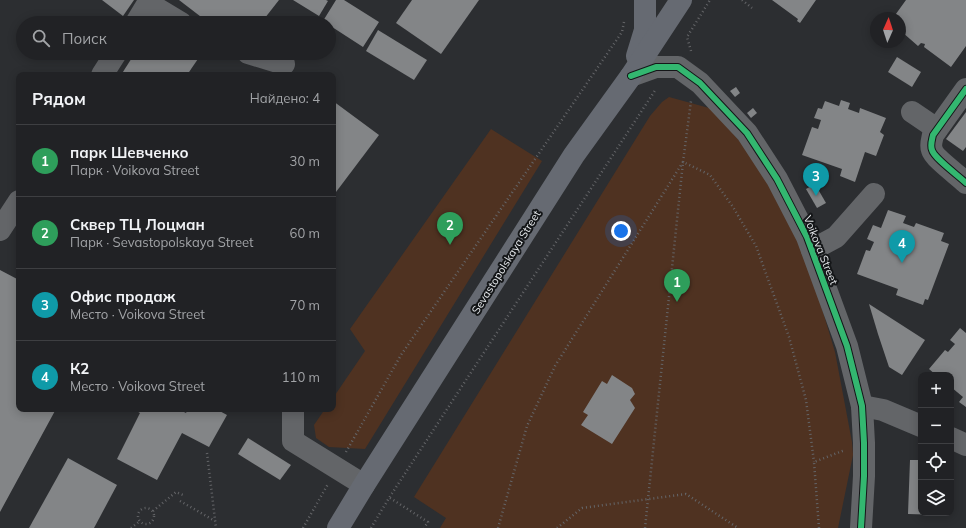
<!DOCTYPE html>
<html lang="ru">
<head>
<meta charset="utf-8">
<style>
  :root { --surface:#212225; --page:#292a2d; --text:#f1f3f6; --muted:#a2a4a7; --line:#3e3f42; --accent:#a5a8ab }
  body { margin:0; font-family:Mulish,sans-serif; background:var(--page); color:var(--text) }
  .controls { position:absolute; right:12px; bottom:12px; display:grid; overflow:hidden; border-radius:8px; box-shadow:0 2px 10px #0003 }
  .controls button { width:36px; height:36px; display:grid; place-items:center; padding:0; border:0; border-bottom:1px solid var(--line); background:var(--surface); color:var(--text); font:20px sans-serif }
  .compass { position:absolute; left:870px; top:12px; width:36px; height:36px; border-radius:50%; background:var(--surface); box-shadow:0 2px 10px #0003; rotate:3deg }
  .you { position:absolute; left:621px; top:231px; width:14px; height:14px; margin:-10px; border:3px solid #fff; border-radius:50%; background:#1a73e8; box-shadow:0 0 0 6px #1a73e833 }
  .badge { display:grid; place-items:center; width:26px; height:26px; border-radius:50%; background:var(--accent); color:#fff; font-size:13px; font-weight:700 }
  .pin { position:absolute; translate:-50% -33px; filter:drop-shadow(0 1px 2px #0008) }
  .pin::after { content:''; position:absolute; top:21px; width:14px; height:12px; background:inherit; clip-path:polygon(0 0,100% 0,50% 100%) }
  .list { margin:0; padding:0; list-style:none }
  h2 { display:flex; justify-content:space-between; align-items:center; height:52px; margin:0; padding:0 16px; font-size:17px }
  h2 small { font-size:13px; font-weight:400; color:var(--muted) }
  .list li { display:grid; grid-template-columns:26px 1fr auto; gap:12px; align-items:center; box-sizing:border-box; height:72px; padding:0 16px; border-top:1px solid var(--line) }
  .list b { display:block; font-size:15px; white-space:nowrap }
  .list p { margin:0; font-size:13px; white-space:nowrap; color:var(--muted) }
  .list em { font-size:13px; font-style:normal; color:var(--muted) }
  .icon { flex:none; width:22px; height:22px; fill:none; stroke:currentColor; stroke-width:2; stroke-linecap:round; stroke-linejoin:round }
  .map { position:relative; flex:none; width:966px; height:528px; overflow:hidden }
  .search { position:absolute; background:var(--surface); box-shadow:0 2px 10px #0003; left:16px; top:16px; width:320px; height:44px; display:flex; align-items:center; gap:10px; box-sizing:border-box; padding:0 14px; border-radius:22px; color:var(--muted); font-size:15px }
  .panel { position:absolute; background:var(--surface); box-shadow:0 2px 10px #0003; left:16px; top:72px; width:320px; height:340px; border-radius:8px }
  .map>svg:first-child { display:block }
</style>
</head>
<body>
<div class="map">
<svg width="966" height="528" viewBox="0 0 966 528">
  <rect width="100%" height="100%" fill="#2c2e31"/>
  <g fill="#4f3221">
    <path d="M 669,97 L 709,108 L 719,117 L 754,158 L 805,252 L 835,352 L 852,442 L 853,455 L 838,528 L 440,528 L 446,518 L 414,497 L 650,116 L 662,102 Z"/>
    <path d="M 491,129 L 542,161 L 365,449 L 329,447 L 316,438 L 314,425 L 325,409 L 333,409 L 333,398 L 365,351 L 350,329 Z"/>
  </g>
  <g fill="#838587">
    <path d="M 102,0 L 134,0 L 123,16 Z"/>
    <path d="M 179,0 L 279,0 L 261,23 L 209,23 Z"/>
    <path d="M 293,0 L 326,0 L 328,1 L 319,16 Z"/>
    <path d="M 336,0 L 344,0 L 379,22 L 363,47 L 329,25 L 329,23 L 326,23 L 323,21 Z"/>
    <path d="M 412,0 L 479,0 L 441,54 L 396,23 Z"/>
    <path d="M 772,0 L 816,0 L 800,23 L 797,21 L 798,19 Z"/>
    <path d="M 906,0 L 966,0 L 966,46 L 951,67 L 924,47 L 925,44 L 921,43 L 918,46 L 902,32 L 900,33 L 900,18 L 893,18 Z"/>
    <path d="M 378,30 L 427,60 L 414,80 L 366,51 Z"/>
    <path d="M 135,53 L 202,53 L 187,75 L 121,75 Z"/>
    <path d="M 897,57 L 921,72 L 912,87 L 888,72 Z"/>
    <path d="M 736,87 L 740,93 L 735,97 L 730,91 Z"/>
    <path d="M 841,100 L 850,103 L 848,109 L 859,113 L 860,108 L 886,118 L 880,132 L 884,135 L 876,156 L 865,152 L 855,182 L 840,176 L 842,169 L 802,155 L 812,127 L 818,129 L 821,120 L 814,118 L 818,108 L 822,109 L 825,101 L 839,106 Z"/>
    <path d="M 333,101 L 379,135 L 333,196 Z"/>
    <path d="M 753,108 L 757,113 L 751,118 L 747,113 Z"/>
    <path d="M 966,112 L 966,147 L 963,151 L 946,139 Z"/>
    <path d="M 815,184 L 826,203 L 817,208 L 806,189 Z"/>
    <path d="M 888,210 L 906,216 L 903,223 L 914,227 L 916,223 L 944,233 L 941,241 L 949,244 L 928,300 L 925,299 L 923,305 L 896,295 L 898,289 L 857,274 L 866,250 L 870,251 L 874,242 L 867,239 L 873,225 L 881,228 Z"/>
    <path d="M 0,270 L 19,280 L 19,285 L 16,291 L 19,293 L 19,409 L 56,409 L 0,512 Z"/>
    <path d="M 869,304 L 925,340 L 902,375 L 889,367 L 878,334 Z"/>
    <path d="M 960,328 L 966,333 L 966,407 L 959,402 L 963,397 L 951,387 L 951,375 L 936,375 L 929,369 L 945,350 L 948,352 L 955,344 L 950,340 Z"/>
    <path d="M 612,375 L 632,388 L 635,394 L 630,400 L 635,408 L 612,444 L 581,425 L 588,415 L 583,412 L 602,381 L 607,384 Z"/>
    <path d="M 133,409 L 178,409 L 186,413 L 188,409 L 216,409 L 227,415 L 209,447 L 182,433 L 157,480 L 117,459 L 140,413 Z"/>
    <path d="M 248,438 L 291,465 L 280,480 L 238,454 Z"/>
    <path d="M 68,458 L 117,485 L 94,528 L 29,528 Z"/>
    <path d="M 910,460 L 921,460 L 921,513 L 942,513 L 942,515 L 908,514 Z"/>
  </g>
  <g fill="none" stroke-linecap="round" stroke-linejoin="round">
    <g stroke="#646568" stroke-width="2.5" stroke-dasharray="1 3" stroke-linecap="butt">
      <path d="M 742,0 L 752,8"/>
      <path d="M 691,51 L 687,37 L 710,0"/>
      <path d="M 346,452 L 401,355 L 622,32 L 624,22"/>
      <path d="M 207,453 L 216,528"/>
      <path d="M 390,498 L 428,522 L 424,528"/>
      <path d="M 180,501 L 215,521"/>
      <circle cx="146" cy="516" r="8"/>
      <path d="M 153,511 L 176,492 L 183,495"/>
      <path d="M 131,528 L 140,521"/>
      <path d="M 303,528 L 328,484"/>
      <path d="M 371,528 L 389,498 L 656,89"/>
      <path d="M 498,528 L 527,426 L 555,366 L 683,162 L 710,175 L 733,207 L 756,246 L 789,337 L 806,400 L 814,462"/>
      <path d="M 557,528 L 582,508 L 686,494 L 738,528"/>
      <path d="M 645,528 L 683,162 L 691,101"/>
      <path d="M 819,528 L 814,462 L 845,450"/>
    </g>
    <g stroke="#636568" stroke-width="22">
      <path d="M 136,23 L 148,3 L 181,23"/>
      <path d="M 248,53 L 284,64"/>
      <path d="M 102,75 L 116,53"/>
      <path d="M 631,76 L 656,67 L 678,67 L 700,83 L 747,133 L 777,179 L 807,237 L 847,346 L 862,406 L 864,443 L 864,476 L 861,528"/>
      <path d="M 966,89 L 933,135 C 932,140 930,145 932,150 C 934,158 959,176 966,183"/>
      <path d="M 912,112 L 937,129"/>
      <path d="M 0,230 L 19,201"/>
      <path d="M 812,250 L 836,237 L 874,194"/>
      <path d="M 862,406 L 883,410 L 921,426"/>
      <path d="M 293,409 L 293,441 L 364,485"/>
      <path d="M 951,438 L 966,445"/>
    </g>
    <g stroke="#666a72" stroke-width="22">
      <path d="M 637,56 L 645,30 L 645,0"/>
      <path d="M 338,528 L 364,485 L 574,155 L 631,76 L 681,0"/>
    </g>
    <g stroke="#141618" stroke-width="8">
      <g id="cycleway">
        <path d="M 631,76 L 656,67 L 678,67 L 700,83 L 747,133 L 777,179 L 807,237 L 847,346 L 862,406 L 864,443 L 864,476 L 861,528"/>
        <path d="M 966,89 L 933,135 C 932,140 930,145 932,150 C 934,158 959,176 966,183"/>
      </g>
    </g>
    <use href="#cycleway" stroke="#33b770" stroke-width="6"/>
  </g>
  <g text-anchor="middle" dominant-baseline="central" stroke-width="4" stroke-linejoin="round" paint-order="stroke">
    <g font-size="11" fill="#e6e9ec" stroke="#141618">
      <text transform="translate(821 250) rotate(68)">Voikova Street</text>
      <text transform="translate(506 262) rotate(-58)">Sevastopolskaya Street</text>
    </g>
  </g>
</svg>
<div class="controls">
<button>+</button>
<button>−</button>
<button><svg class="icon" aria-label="locate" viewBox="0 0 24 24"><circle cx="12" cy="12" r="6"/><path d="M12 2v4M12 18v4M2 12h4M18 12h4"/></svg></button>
<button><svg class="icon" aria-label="layers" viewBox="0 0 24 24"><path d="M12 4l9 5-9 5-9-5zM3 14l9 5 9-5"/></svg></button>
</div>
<svg class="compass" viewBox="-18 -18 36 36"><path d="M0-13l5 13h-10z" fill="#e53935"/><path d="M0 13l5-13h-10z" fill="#a2a4a7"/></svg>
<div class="you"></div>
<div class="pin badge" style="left:677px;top:302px;background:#2e9e5b">1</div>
<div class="pin badge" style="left:450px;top:245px;background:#2e9e5b">2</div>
<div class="pin badge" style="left:816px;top:196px;background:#0f9aa8">3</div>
<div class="pin badge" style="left:902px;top:263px;background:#0f9aa8">4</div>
<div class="search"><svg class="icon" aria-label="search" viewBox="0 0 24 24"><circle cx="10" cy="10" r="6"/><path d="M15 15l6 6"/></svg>Поиск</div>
<section class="panel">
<h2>Рядом<small>Найдено: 4</small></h2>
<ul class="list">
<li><span class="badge" style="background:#2e9e5b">1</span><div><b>парк Шевченко</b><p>Парк · Voikova Street</p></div><em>30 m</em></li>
<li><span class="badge" style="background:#2e9e5b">2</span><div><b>Сквер ТЦ Лоцман</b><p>Парк · Sevastopolskaya Street</p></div><em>60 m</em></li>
<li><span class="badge" style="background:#0f9aa8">3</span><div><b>Офис продаж</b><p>Место · Voikova Street</p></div><em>70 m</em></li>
<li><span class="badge" style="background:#0f9aa8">4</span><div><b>К2</b><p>Место · Voikova Street</p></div><em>110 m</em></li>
</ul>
</section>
</div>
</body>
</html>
